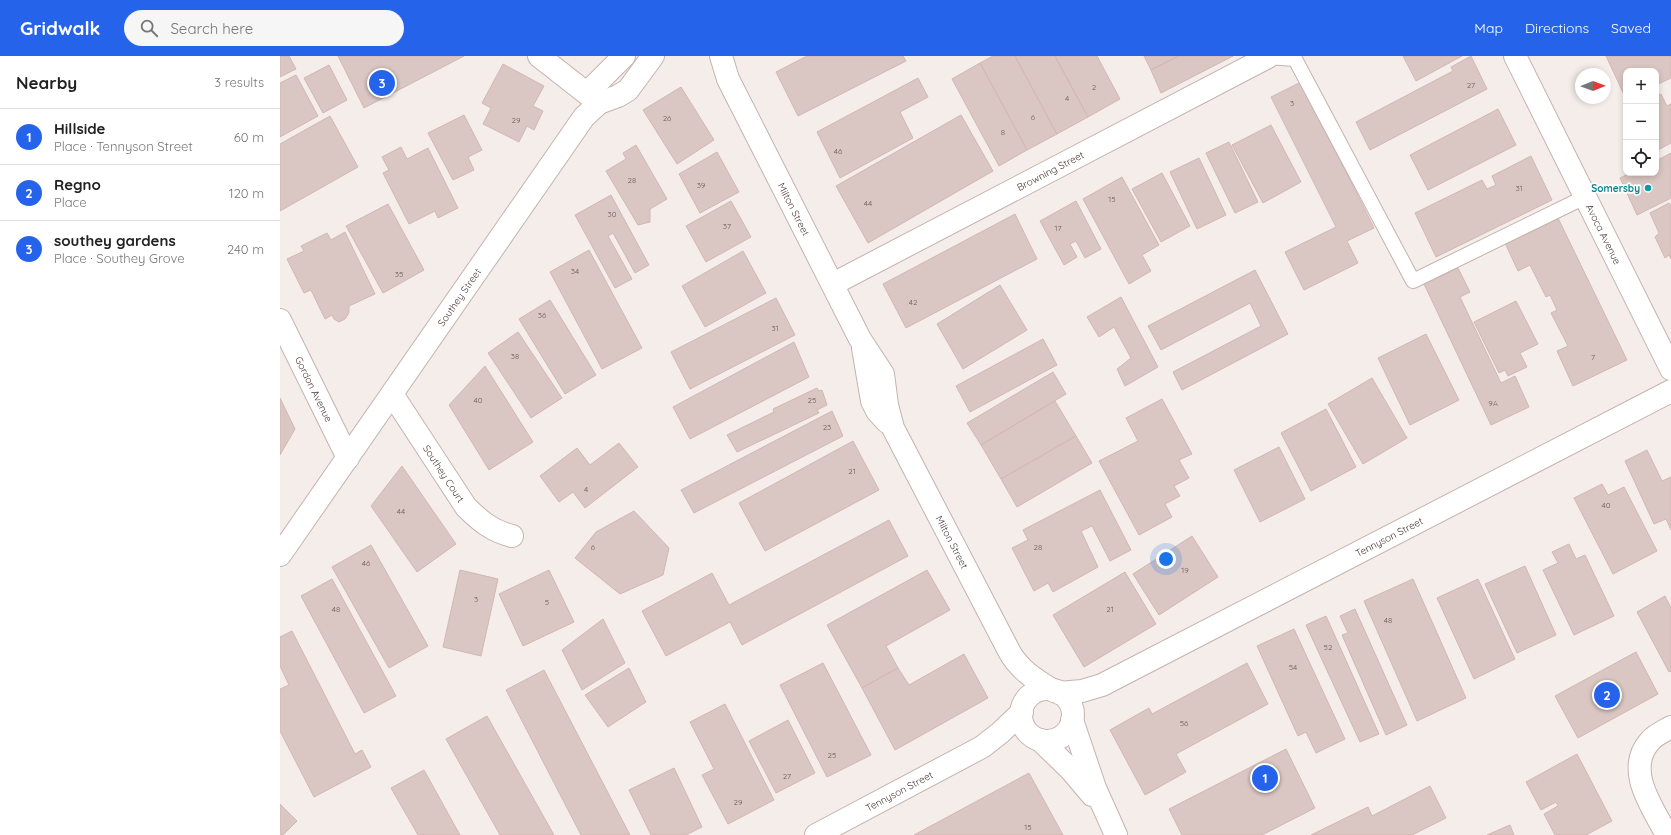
<!DOCTYPE html>
<html lang="en">
<head>
<meta charset="utf-8">
<style>
  :root { --surface:#fff; --page:#f6f6f6; --text:#222; --muted:#767676; --line:#e0e0e0; --accent:#2563eb }
  body { margin:0; font-family:Quicksand,sans-serif; background:var(--page); color:var(--text) }
  .controls { position:absolute; right:12px; top:12px; display:grid; overflow:hidden; border-radius:8px; box-shadow:0 2px 6px #0003 }
  .controls button { width:36px; height:36px; display:grid; place-items:center; padding:0; border:0; border-bottom:1px solid var(--line); background:var(--surface); color:var(--text); font:20px sans-serif }
  .compass { position:absolute; left:1295px; top:12px; width:36px; height:36px; border-radius:50%; background:var(--surface); box-shadow:0 2px 6px #0003; rotate:89deg }
  .you { position:absolute; left:886px; top:503px; width:14px; height:14px; margin:-10px; border:3px solid #fff; border-radius:50%; background:#1a73e8; box-shadow:0 0 0 6px #1a73e833 }
  .badge { display:grid; place-items:center; width:26px; height:26px; border-radius:50%; background:var(--accent); color:#fff; font-size:13px; font-weight:700 }
  .pin { position:absolute; translate:-50% -50%; border:2px solid #fff; box-shadow:0 1px 4px #0006 }
  .list { margin:0; padding:0; list-style:none }
  h2 { display:flex; justify-content:space-between; align-items:center; height:52px; margin:0; padding:0 16px; font-size:17px }
  h2 small { font-size:13px; font-weight:400; color:var(--muted) }
  .list li { display:grid; grid-template-columns:26px 1fr auto; gap:12px; align-items:center; box-sizing:border-box; height:56px; padding:0 16px; border-top:1px solid var(--line) }
  .list b { display:block; font-size:15px; white-space:nowrap }
  .list p { margin:0; font-size:13px; white-space:nowrap; color:var(--muted) }
  .list em { font-size:13px; font-style:normal; color:var(--muted) }
  .icon { flex:none; width:22px; height:22px; fill:none; stroke:currentColor; stroke-width:2; stroke-linecap:round; stroke-linejoin:round }
  .map { position:relative; flex:none; width:1391px; height:779px; overflow:hidden }
  header { display:flex; align-items:center; gap:24px; box-sizing:border-box; height:56px; padding:0 20px; background:var(--accent); color:#fff }
  header strong { font-size:19px }
  nav { display:flex; gap:22px; margin-inline-start:auto; font-size:14px }
  .search { width:280px; height:36px; background:var(--page); display:flex; align-items:center; gap:10px; box-sizing:border-box; padding:0 14px; border-radius:22px; color:var(--muted); font-size:15px }
  main { display:flex }
  aside { flex:1; background:var(--surface) }
  .map>svg:first-child { display:block }
</style>
</head>
<body>
<header>
<strong>Gridwalk</strong>
<div class="search"><svg class="icon" aria-label="search" viewBox="0 0 24 24"><circle cx="10" cy="10" r="6"/><path d="M15 15l6 6"/></svg>Search here</div>
<nav><a>Map</a><a>Directions</a><a>Saved</a></nav>
</header>
<main>
<aside>
<h2>Nearby<small>3 results</small></h2>
<ul class="list">
<li><span class="badge">1</span><div><b>Hillside</b><p>Place · Tennyson Street</p></div><em>60 m</em></li>
<li><span class="badge">2</span><div><b>Regno</b><p>Place</p></div><em>120 m</em></li>
<li><span class="badge">3</span><div><b>southey gardens</b><p>Place · Southey Grove</p></div><em>240 m</em></li>
</ul>
</aside>
<div class="map">
<svg width="1391" height="779" viewBox="0 0 1391 779">
  <rect width="100%" height="100%" fill="#f5edea"/>
  <g fill="#dac6c2" stroke="#d2b7b2">
    <path d="M 0,0 L 9,0 L 16,13 L 0,21 Z"/>
    <path d="M 58,0 L 99,0 L 99,1 L 102,0 L 184,0 L 84,52 Z"/>
    <path d="M 527,0 L 623,0 L 626,5 L 518,60 L 496,16 Z"/>
    <path d="M 713,0 L 735,0 L 777,78 L 747,94 L 700,7 Z"/>
    <path d="M 735,0 L 775,0 L 808,61 L 777,78 Z"/>
    <path d="M 775,0 L 817,0 L 840,43 L 808,61 Z"/>
    <path d="M 864,0 L 899,0 L 871,14 Z"/>
    <path d="M 899,0 L 953,0 L 881,37 L 871,14 Z"/>
    <path d="M 1123,0 L 1182,0 L 1136,25 Z"/>
    <path d="M 1191,0 L 1207,33 L 1090,94 L 1076,66 L 1173,15 L 1171,11 Z"/>
    <path d="M 1326,0 L 1391,0 L 1391,22 L 1376,29 L 1376,15 L 1346,15 L 1346,43 Z"/>
    <path d="M 700,7 L 747,94 L 719,110 L 672,23 Z"/>
    <path d="M 223,8 L 264,30 L 253,50 L 263,55 L 254,74 L 247,70 L 239,86 L 203,68 L 211,52 L 202,47 Z"/>
    <path d="M 49,9 L 67,44 L 43,57 L 24,22 Z"/>
    <path d="M 16,19 L 38,60 L 0,81 L 0,27 Z"/>
    <path d="M 638,22 L 648,41 L 620,56 L 633,82 L 560,122 L 537,76 Z"/>
    <path d="M 1021,26 L 1094,172 L 1067,185 L 1078,207 L 1024,234 L 1005,196 L 1056,171 L 991,41 Z"/>
    <path d="M 401,31 L 434,84 L 397,108 L 363,54 Z"/>
    <path d="M 1381,38 L 1387,50 L 1391,48 L 1391,87 L 1376,95 L 1376,41 Z"/>
    <path d="M 1218,53 L 1236,89 L 1148,134 L 1130,99 Z"/>
    <path d="M 184,59 L 202,94 L 188,101 L 194,114 L 173,124 L 148,77 Z"/>
    <path d="M 681,59 L 713,115 L 588,187 L 556,130 Z"/>
    <path d="M 50,60 L 78,111 L 0,155 L 0,88 Z"/>
    <path d="M 991,69 L 1021,126 L 983,147 L 952,89 Z"/>
    <path d="M 949,86 L 978,146 L 955,157 L 926,97 Z"/>
    <path d="M 356,89 L 387,143 L 370,153 L 370,166 L 358,169 L 326,115 L 346,103 L 343,97 Z"/>
    <path d="M 121,91 L 127,103 L 148,92 L 178,152 L 158,162 L 155,155 L 129,168 L 103,117 L 109,114 L 102,101 Z"/>
    <path d="M 437,96 L 459,136 L 420,157 L 399,118 Z"/>
    <path d="M 1391,97 L 1391,142 L 1357,159 L 1340,122 L 1350,117 L 1376,117 L 1376,105 Z"/>
    <path d="M 1251,100 L 1272,144 L 1156,201 L 1135,157 L 1202,124 L 1207,133 L 1216,129 L 1212,120 Z"/>
    <path d="M 919,102 L 946,159 L 917,173 L 890,116 Z"/>
    <path d="M 882,117 L 910,170 L 881,186 L 852,133 Z"/>
    <path d="M 842,121 L 879,189 L 862,199 L 871,215 L 849,228 L 803,143 Z"/>
    <path d="M 331,139 L 369,209 L 355,217 L 333,177 L 328,180 L 352,223 L 335,232 L 295,159 Z"/>
    <path d="M 451,145 L 471,181 L 426,206 L 406,170 Z"/>
    <path d="M 796,145 L 821,193 L 805,202 L 796,185 L 790,188 L 797,201 L 784,209 L 760,165 Z"/>
    <path d="M 1389,147 L 1391,150 L 1391,203 L 1389,199 L 1385,202 L 1375,181 L 1379,177 L 1370,157 Z"/>
    <path d="M 108,148 L 144,214 L 103,237 L 66,170 Z"/>
    <path d="M 735,158 L 757,203 L 626,272 L 603,228 Z"/>
    <path d="M 1278,162 L 1347,304 L 1293,330 L 1277,295 L 1288,290 L 1271,257 L 1277,254 L 1270,239 L 1266,241 L 1250,209 L 1238,215 L 1225,187 Z"/>
    <path d="M 65,176 L 95,238 L 69,250 L 69,257 L 65,263 L 59,266 L 54,263 L 52,259 L 45,263 L 31,234 L 24,237 L 7,203 L 24,195 L 21,190 L 47,177 L 51,184 Z"/>
    <path d="M 309,194 L 362,292 L 322,313 L 270,216 Z"/>
    <path d="M 463,195 L 486,237 L 425,271 L 402,230 Z"/>
    <path d="M 1178,212 L 1190,236 L 1180,241 L 1221,327 L 1235,320 L 1249,351 L 1211,369 L 1144,228 Z"/>
    <path d="M 975,214 L 1008,278 L 902,334 L 893,316 L 981,270 L 970,247 L 881,294 L 868,270 Z"/>
    <path d="M 720,229 L 747,274 L 683,313 L 657,268 Z"/>
    <path d="M 841,241 L 878,311 L 845,330 L 837,313 L 851,302 L 834,271 L 819,281 L 807,261 Z"/>
    <path d="M 496,242 L 515,279 L 410,333 L 391,296 Z"/>
    <path d="M 270,244 L 316,319 L 285,338 L 239,263 Z"/>
    <path d="M 1236,245 L 1258,288 L 1240,297 L 1247,311 L 1228,320 L 1225,314 L 1219,317 L 1194,266 Z"/>
    <path d="M 238,276 L 282,342 L 251,362 L 208,297 Z"/>
    <path d="M 1146,278 L 1179,344 L 1130,369 L 1098,302 Z"/>
    <path d="M 763,283 L 777,309 L 690,356 L 676,330 Z"/>
    <path d="M 514,286 L 529,321 L 410,383 L 393,351 Z"/>
    <path d="M 205,310 L 253,386 L 209,414 L 169,349 Z"/>
    <path d="M 773,316 L 786,338 L 701,389 L 687,367 Z"/>
    <path d="M 1092,322 L 1127,382 L 1083,408 L 1048,348 Z"/>
    <path d="M 537,332 L 539,335 L 542,334 L 547,349 L 537,354 L 539,357 L 457,396 L 447,379 L 494,356 L 493,353 Z"/>
    <path d="M 0,342 L 15,373 L 0,399 Z"/>
    <path d="M 882,343 L 912,398 L 899,404 L 909,422 L 894,430 L 900,440 L 885,448 L 892,461 L 859,479 L 819,405 L 858,385 L 846,362 Z"/>
    <path d="M 775,345 L 796,380 L 721,423 L 701,389 Z"/>
    <path d="M 1046,353 L 1076,411 L 1031,435 L 1001,377 Z"/>
    <path d="M 552,355 L 563,380 L 414,457 L 401,434 Z"/>
    <path d="M 796,380 L 812,407 L 737,451 L 721,423 Z"/>
    <path d="M 573,385 L 599,434 L 485,495 L 459,447 Z"/>
    <path d="M 339,387 L 358,411 L 305,452 L 293,436 L 279,446 L 260,420 L 297,392 L 310,409 Z"/>
    <path d="M 999,391 L 1025,443 L 980,466 L 954,414 Z"/>
    <path d="M 1367,394 L 1382,425 L 1391,421 L 1391,474 L 1386,463 L 1374,468 L 1345,405 Z"/>
    <path d="M 122,410 L 176,488 L 137,516 L 91,450 Z"/>
    <path d="M 1322,428 L 1328,439 L 1344,431 L 1377,495 L 1333,518 L 1294,442 Z"/>
    <path d="M 820,434 L 851,494 L 830,505 L 812,470 L 801,475 L 818,511 L 773,536 L 768,527 L 754,535 L 732,492 L 748,484 L 743,474 Z"/>
    <path d="M 354,455 L 389,492 L 383,519 L 340,538 L 295,502 L 316,476 Z"/>
    <path d="M 609,464 L 628,500 L 462,589 L 450,566 L 386,600 L 362,555 L 432,517 L 449,549 Z"/>
    <path d="M 912,480 L 938,521 L 879,559 L 853,518 Z"/>
    <path d="M 1289,488 L 1296,503 L 1305,499 L 1334,560 L 1294,579 L 1263,514 L 1278,507 L 1272,496 Z"/>
    <path d="M 91,489 L 148,590 L 109,612 L 52,511 Z"/>
    <path d="M 1245,510 L 1276,579 L 1237,597 L 1205,528 Z"/>
    <path d="M 180,514 L 218,523 L 201,600 L 163,591 Z"/>
    <path d="M 269,514 L 294,566 L 243,590 L 219,538 Z"/>
    <path d="M 647,514 L 670,554 L 606,590 L 618,612 L 582,632 L 547,569 Z"/>
    <path d="M 845,516 L 876,568 L 804,611 L 773,559 Z"/>
    <path d="M 52,523 L 116,640 L 84,657 L 21,540 Z"/>
    <path d="M 1133,523 L 1186,642 L 1137,665 L 1084,545 Z"/>
    <path d="M 1198,523 L 1235,603 L 1194,623 L 1157,542 Z"/>
    <path d="M 1385,540 L 1391,552 L 1391,615 L 1389,616 L 1357,556 Z"/>
    <path d="M 1075,553 L 1127,669 L 1106,679 L 1062,579 L 1068,577 L 1060,560 Z"/>
    <path d="M 1046,560 L 1099,678 L 1080,686 L 1026,569 Z"/>
    <path d="M 323,563 L 345,607 L 302,634 L 282,594 Z"/>
    <path d="M 1014,573 L 1065,683 L 1036,697 L 1026,676 L 1018,680 L 977,590 Z"/>
    <path d="M 12,575 L 75,698 L 82,694 L 91,711 L 34,741 L 0,675 L 0,633 L 9,629 L 0,610 L 0,581 Z"/>
    <path d="M 1356,596 L 1378,638 L 1298,682 L 1275,640 Z"/>
    <path d="M 684,598 L 708,642 L 615,694 L 582,632 L 618,612 L 629,629 Z"/>
    <path d="M 543,607 L 591,699 L 547,721 L 500,629 Z"/>
    <path d="M 967,607 L 988,648 L 896,698 L 906,716 L 865,739 L 830,674 L 869,652 L 872,658 Z"/>
    <path d="M 349,612 L 366,646 L 328,671 L 305,639 Z"/>
    <path d="M 264,614 L 350,779 L 301,779 L 226,634 Z"/>
    <path d="M 445,648 L 494,744 L 448,768 L 422,719 L 434,713 L 410,666 Z"/>
    <path d="M 207,660 L 274,779 L 220,779 L 166,683 Z"/>
    <path d="M 508,664 L 535,717 L 496,737 L 469,685 Z"/>
    <path d="M 1006,693 L 1035,752 L 982,779 L 902,779 L 889,753 Z"/>
    <path d="M 1297,698 L 1332,765 L 1306,779 L 1275,779 L 1264,758 L 1278,750 L 1276,746 L 1261,754 L 1246,726 Z"/>
    <path d="M 394,712 L 422,771 L 406,779 L 371,779 L 349,734 Z"/>
    <path d="M 144,714 L 180,779 L 138,779 L 111,732 Z"/>
    <path d="M 749,717 L 783,779 L 634,779 Z"/>
    <path d="M 1150,730 L 1166,762 L 1132,779 L 1031,779 L 1088,751 L 1092,760 Z"/>
    <path d="M 0,748 L 17,765 L 3,779 L 0,778 Z"/>
    <path d="M 1230,769 L 1234,779 L 1207,779 Z"/>
  </g>
  <g fill="none" stroke-linecap="round" stroke-linejoin="round">
    <g stroke="#c4b3af" stroke-width="16">
      <path id="service" d="M 988,1 L 1015,3 L 1133,225 L 1305,141"/>
    </g>
    <g stroke="#c4b3af" stroke-width="24">
      <g id="minor">
        <path d="M 259,0 L 319,47"/>
        <path id="s1" d="M 441,0 L 448,23 L 580,283 L 603,318 L 607,349 L 613,372 L 729,595 C 739,614 756,624 774,635"/>
        <path id="s2" d="M 1235,0 L 1391,313"/>
        <path d="M 307,37 L 344,0"/>
        <path id="s3" d="M 553,228 L 988,1 L 987,0"/>
        <path id="s4" d="M 0,264 L 68,402"/>
        <path d="M 583,292 L 592,345 L 597,355 L 607,366"/>
        <path id="s5" d="M 112,338 L 186,451 C 200,465 212,475 232,480"/>
        <path id="s6" d="M 0,499 L 304,61 L 319,47 L 338,40 L 348,34 L 373,0"/>
        <circle cx="767" cy="659" r="26"/>
        <path id="s7" d="M 779,637 L 802,635 L 822,629 L 1391,335"/>
        <path d="M 792,664 L 815,732 L 836,779"/>
        <path d="M 760,684 L 790,713 L 812,739"/>
        <path id="s8" d="M 536,779 L 702,691 L 720,677 L 742,656"/>
        <path d="M 1387,779 C 1373,752 1344,714 1370,685 C 1375,679 1384,675 1391,671"/>
      </g>
    </g>
    <use href="#service" stroke="#fff" stroke-width="14"/>
    <use href="#minor" stroke="#fff" stroke-width="22"/>
  </g>
  <circle fill="#0f9aa8" stroke="#fff" stroke-width="1.5" cx="1368" cy="132" r="4"/>
  <g text-anchor="middle" dominant-baseline="central" stroke-width="3.5" stroke-linejoin="round" paint-order="stroke">
    <g font-size="8" fill="#6e5d5a">
      <text x="1191" y="29">27</text>
      <text x="814" y="31">2</text>
      <text x="787" y="42">4</text>
      <text x="1012" y="47">3</text>
      <text x="753" y="61">6</text>
      <text x="387" y="62">26</text>
      <text x="236" y="64">29</text>
      <text x="723" y="76">8</text>
      <text x="558" y="95">46</text>
      <text x="352" y="124">28</text>
      <text x="421" y="129">39</text>
      <text x="1239" y="132">31</text>
      <text x="832" y="143">15</text>
      <text x="588" y="147">44</text>
      <text x="332" y="158">30</text>
      <text x="447" y="170">37</text>
      <text x="778" y="172">17</text>
      <text x="295" y="215">34</text>
      <text x="119" y="218">35</text>
      <text x="633" y="246">42</text>
      <text x="262" y="259">36</text>
      <text x="495" y="272">31</text>
      <text x="235" y="300">38</text>
      <text x="1313" y="301">7</text>
      <text x="198" y="344">40</text>
      <text x="532" y="344">25</text>
      <text x="1213" y="347">9A</text>
      <text x="547" y="371">23</text>
      <text x="572" y="415">21</text>
      <text x="306" y="433">4</text>
      <text x="1326" y="449">40</text>
      <text x="121" y="455">44</text>
      <text x="313" y="491">6</text>
      <text x="758" y="491">28</text>
      <text x="86" y="507">46</text>
      <text x="905" y="514">19</text>
      <text x="196" y="543">3</text>
      <text x="267" y="546">5</text>
      <text x="56" y="553">48</text>
      <text x="830" y="553">21</text>
      <text x="1108" y="564">48</text>
      <text x="1048" y="591">52</text>
      <text x="1013" y="611">54</text>
      <text x="904" y="667">56</text>
      <text x="552" y="699">25</text>
      <text x="507" y="720">27</text>
      <text x="458" y="746">29</text>
      <text x="748" y="771">15</text>
    </g>
    <g font-size="10" fill="#4a3a38" stroke="#fff">
      <text stroke="none"><textPath href="#s3" startOffset="245">Browning Street</textPath></text>
      <text stroke="none"><textPath href="#s1" startOffset="170">Milton Street</textPath></text>
      <text stroke="none"><textPath href="#s2" startOffset="199">Avoca Avenue</textPath></text>
      <text stroke="none"><textPath href="#s6" startOffset="314">Southey Street</textPath></text>
      <text stroke="none"><textPath href="#s4" startOffset="77">Gordon Avenue</textPath></text>
      <text stroke="none"><textPath href="#s5" startOffset="95">Southey Court</textPath></text>
      <text stroke="none"><textPath href="#s7" startOffset="367">Tennyson Street</textPath></text>
      <text stroke="none"><textPath href="#s1" startOffset="541">Milton Street</textPath></text>
      <text stroke="none"><textPath href="#s8" startOffset="94">Tennyson Street</textPath></text>
    </g>
    <g font-size="10" font-weight="bold" fill="#0d838f" stroke="#fff" text-anchor="end">
      <text x="1360" y="132">Somersby</text>
    </g>
  </g>
</svg>
<div class="controls">
<button>+</button>
<button>−</button>
<button><svg class="icon" aria-label="locate" viewBox="0 0 24 24"><circle cx="12" cy="12" r="6"/><path d="M12 2v4M12 18v4M2 12h4M18 12h4"/></svg></button>
</div>
<svg class="compass" viewBox="-18 -18 36 36"><path d="M0-13l5 13h-10z" fill="#e53935"/><path d="M0 13l5-13h-10z" fill="#767676"/></svg>
<div class="you"></div>
<div class="pin badge" style="left:985px;top:722px">1</div>
<div class="pin badge" style="left:1327px;top:639px">2</div>
<div class="pin badge" style="left:102px;top:27px">3</div>
</div>
</main>
</body>
</html>
